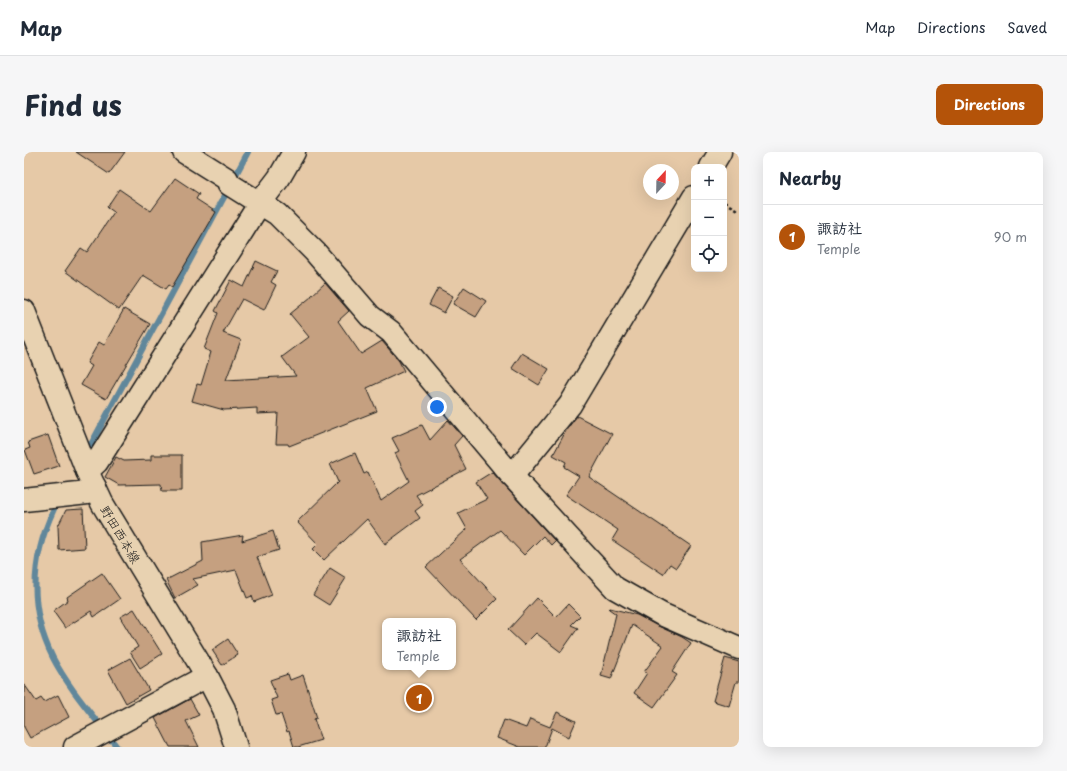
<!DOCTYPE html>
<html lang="en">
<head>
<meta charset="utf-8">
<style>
  :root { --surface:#fff; --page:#f6f6f7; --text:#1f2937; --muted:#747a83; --line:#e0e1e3; --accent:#b45309 }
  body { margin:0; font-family:"Playpen Sans","Klee One",sans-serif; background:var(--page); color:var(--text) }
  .controls { position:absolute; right:12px; top:12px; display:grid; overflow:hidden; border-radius:8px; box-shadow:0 4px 16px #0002 }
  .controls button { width:36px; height:36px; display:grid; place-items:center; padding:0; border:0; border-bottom:1px solid var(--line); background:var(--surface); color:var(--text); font:20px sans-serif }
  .compass { position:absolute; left:619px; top:12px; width:36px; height:36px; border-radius:50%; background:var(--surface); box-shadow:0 4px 16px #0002; rotate:22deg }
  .you { position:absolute; left:413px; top:255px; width:14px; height:14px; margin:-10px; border:3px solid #fff; border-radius:50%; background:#1a73e8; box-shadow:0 0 0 6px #1a73e833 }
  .badge { display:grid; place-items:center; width:26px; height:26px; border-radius:50%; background:var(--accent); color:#fff; font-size:13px; font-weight:700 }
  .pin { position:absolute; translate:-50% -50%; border:2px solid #fff; box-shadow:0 1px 4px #0006 }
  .popup { position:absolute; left:358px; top:466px; width:74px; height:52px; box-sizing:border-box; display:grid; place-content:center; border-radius:8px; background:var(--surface); filter:drop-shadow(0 1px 3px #0005); font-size:13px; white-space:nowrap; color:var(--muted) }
  .popup b { font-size:15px; color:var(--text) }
  .popup::after { content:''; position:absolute; left:50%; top:100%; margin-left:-8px; border:8px solid transparent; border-top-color:var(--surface) }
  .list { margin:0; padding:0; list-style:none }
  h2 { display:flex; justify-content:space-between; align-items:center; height:52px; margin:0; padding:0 16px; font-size:17px }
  h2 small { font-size:13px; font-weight:400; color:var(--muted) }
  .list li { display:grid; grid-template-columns:26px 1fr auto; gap:12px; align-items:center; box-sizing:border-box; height:64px; padding:0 16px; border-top:1px solid var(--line) }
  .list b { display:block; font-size:15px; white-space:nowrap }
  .list p { margin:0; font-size:13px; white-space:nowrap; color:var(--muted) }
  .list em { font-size:13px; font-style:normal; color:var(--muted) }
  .icon { flex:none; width:22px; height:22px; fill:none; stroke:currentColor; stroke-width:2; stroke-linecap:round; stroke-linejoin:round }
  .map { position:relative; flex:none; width:715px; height:595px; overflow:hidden; border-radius:8px }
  header { display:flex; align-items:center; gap:24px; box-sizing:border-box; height:56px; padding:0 20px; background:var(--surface); border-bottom:1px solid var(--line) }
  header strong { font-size:19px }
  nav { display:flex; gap:22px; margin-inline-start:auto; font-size:14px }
  .intro { display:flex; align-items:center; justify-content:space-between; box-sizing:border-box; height:96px; padding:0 24px }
  h1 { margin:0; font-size:28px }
  .button { padding:10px 18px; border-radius:8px; background:var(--accent); color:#fff; font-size:14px; font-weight:700 }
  main { display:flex; gap:24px; padding:0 24px }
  aside { flex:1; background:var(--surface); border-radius:8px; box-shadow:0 4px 16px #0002 }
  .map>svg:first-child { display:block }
</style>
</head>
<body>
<header>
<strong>Map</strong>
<nav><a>Map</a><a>Directions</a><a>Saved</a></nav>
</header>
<div class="intro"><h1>Find us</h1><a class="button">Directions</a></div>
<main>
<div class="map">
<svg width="715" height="595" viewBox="0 0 715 595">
  <rect width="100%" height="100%" fill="#e6c9a7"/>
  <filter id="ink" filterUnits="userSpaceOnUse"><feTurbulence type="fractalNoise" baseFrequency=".025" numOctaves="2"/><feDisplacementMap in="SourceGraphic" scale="8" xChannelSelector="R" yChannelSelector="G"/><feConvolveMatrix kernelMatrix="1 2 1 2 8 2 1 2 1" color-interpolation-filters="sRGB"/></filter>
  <g filter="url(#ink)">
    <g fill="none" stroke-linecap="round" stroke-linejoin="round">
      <g stroke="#61879b" stroke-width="6">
        <path d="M 209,28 L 224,0"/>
        <path d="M 65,296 L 205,36"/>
        <path d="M 30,357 C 7,406 4,456 29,506 C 45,537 72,567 93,595"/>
      </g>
    </g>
    <g fill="#c5a080" stroke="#1c1c1c">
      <path d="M 52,0 L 101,0 L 85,22 Z"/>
      <path d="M 151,26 L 175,42 L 172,47 L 192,60 L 148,135 L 145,133 L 142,137 L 119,123 L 95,158 L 41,119 L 57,96 L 63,100 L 90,60 L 83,55 L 95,37 L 127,59 Z"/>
      <path d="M 232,109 L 253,119 L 247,130 L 252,133 L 240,158 L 218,147 L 199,181 L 217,188 L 202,228 L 272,224 L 258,205 L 285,185 L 266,162 L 287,145 L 287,144 L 301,131 L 325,159 L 314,169 L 337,202 L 358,189 L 375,209 L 380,219 L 343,236 L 353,259 L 265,294 L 264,292 L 252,292 L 254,261 L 233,262 L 233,256 L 200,258 L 168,249 L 173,232 L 177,233 L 187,200 L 180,197 L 194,161 L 191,159 L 207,128 L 220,135 Z"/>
      <path d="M 440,135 L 462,149 L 452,165 L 429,152 Z"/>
      <path d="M 414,136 L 429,144 L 420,161 L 405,153 Z"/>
      <path d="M 100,157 L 126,172 L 82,247 L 57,233 L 68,214 L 63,211 L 75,190 L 80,193 Z"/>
      <path d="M 498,201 L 525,217 L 515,233 L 488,216 Z"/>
      <path d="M 553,264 L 588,282 L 565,325 L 667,394 L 652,416 L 646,412 L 639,422 L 588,388 L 594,378 L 542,343 L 555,324 L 540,315 L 542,310 L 529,303 L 543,277 Z"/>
      <path d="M 424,268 L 438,284 L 430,293 L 442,317 L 392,343 L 399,353 L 391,359 L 396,366 L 361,392 L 343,367 L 300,408 L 289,397 L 294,392 L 273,370 L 314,330 L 306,312 L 331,301 L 340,322 L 344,320 L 357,349 L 385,329 L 371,301 L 375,299 L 368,286 L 398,273 L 406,288 Z"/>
      <path d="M 24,283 L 35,314 L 10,322 L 1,298 L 6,296 L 4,290 Z"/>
      <path d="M 127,303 L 158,303 L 158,339 L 138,339 L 137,332 L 95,333 L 81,325 L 92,305 L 100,309 L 127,308 Z"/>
      <path d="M 468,320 L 531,389 L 527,393 L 519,384 L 500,403 L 476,378 L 436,407 L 473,447 L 452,468 L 402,415 L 443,377 L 434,361 L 463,347 L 452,330 Z"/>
      <path d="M 59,357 L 61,396 L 35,398 L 34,374 L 42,358 Z"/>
      <path d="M 249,379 L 255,398 L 233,405 L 248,443 L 230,450 L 228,444 L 223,446 L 212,418 L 169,427 L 174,433 L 151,446 L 142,428 L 179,409 L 178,390 L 219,383 L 218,389 Z"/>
      <path d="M 306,416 L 322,426 L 305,453 L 289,443 Z"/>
      <path d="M 78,421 L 96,447 L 70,465 L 67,459 L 41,476 L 29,459 L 44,448 L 43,445 Z"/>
      <path d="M 513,446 L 532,465 L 544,452 L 556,464 L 547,473 L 554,476 L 537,500 L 512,481 L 500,493 L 484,478 Z"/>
      <path d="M 586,456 L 613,463 L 632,473 L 658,485 L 667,491 L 648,520 L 653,523 L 630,555 L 610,541 L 623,521 L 620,520 L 639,494 L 608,473 L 587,527 L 577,524 L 592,462 L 585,457 Z"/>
      <path d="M 110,457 L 138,502 L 116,516 L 106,500 L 114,495 L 96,465 Z"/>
      <path d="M 204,487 L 214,503 L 198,513 L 188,498 Z"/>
      <path d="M 106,506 L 125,538 L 102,551 L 84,518 Z"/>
      <path d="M 701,506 L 715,510 L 715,530 L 712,530 L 705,554 L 689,549 Z"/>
      <path d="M 264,522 L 266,528 L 279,523 L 293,566 L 290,567 L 297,588 L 274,595 L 270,595 L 265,579 L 263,580 L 257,562 L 252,563 L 247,548 L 253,546 L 246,528 Z"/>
      <path d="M 0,532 L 12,549 L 17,546 L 20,550 L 34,543 L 45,565 L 6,586 L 0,575 Z"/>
      <path d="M 166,547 L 175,563 L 162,569 L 175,595 L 146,595 L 131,566 Z"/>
      <path d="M 533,560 L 552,569 L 545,585 L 528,576 L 521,595 L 496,595 L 473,586 L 480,568 L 502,576 L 506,567 L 526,575 Z"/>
    </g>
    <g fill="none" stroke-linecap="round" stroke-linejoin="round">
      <g stroke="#1c1c1c" stroke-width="25">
        <g id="street">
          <path d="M 687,15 L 696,0"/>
          <path d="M 63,319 L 73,310 L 236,51"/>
          <path d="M 488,324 L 546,253 L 670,45"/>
          <path d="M 0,348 L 55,342 L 63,341 L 71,335"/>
          <path d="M 51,595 L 183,524"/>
        </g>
      </g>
      <g stroke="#1c1c1c" stroke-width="25">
        <g id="secondary">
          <path d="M 160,0 L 203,27 L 205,32 L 253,62 L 291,100 L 346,164 L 367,180 L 488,324 L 591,436 L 637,462 L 715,496"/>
          <path d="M 236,51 L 255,26 L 270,0"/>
          <path d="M 0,159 L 63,319 L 78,351 L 183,524 L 200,557 L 212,595"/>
        </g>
      </g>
      <path stroke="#1c1c1c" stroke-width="2.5" stroke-dasharray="3 3" stroke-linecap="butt" d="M 700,50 L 715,59"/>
      <use href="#street" stroke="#e8d2b1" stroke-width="22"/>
      <use href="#secondary" stroke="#e8d2b1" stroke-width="22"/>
    </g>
  </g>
  <g text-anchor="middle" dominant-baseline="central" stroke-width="3" stroke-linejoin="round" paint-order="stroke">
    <g font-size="13" fill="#1c1c1c" stroke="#e8d2b1">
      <text transform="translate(97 382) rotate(59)">野田西本線</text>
    </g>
  </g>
</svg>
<div class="controls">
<button>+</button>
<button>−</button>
<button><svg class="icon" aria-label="locate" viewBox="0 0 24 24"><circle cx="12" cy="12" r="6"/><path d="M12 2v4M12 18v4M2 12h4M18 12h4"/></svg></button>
</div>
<svg class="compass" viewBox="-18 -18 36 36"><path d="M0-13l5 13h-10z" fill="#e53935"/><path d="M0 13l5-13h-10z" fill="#747a83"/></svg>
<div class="you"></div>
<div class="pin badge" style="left:395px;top:546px">1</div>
<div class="popup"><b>諏訪社</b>Temple</div>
</div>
<aside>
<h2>Nearby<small></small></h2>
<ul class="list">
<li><span class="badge">1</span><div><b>諏訪社</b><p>Temple</p></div><em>90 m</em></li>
</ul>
</aside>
</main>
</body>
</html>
